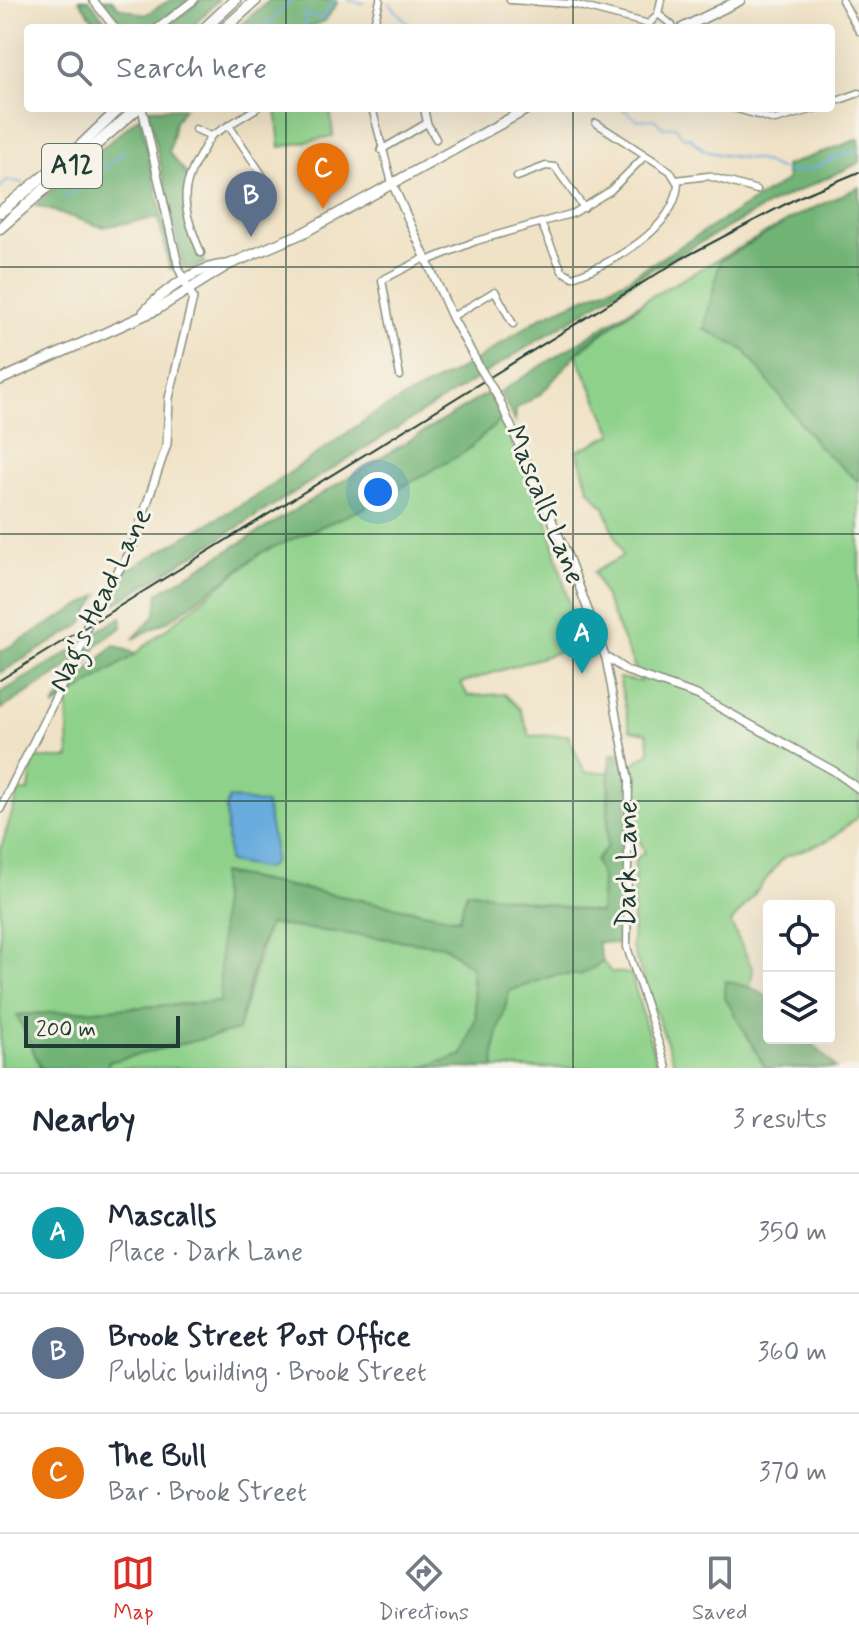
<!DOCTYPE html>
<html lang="en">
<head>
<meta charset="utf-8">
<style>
  :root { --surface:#fff; --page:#f2f2f3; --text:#1f2937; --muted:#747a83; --line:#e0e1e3; --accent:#d93025 }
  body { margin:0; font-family:Mynerve,sans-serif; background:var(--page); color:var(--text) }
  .controls { position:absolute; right:24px; bottom:24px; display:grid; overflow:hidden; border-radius:8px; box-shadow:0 8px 32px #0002 }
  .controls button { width:72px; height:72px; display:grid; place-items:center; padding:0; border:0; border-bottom:2px solid var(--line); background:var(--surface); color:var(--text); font:40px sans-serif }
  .scale { position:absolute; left:24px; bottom:20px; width:156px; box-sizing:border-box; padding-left:8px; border:4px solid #1f3d34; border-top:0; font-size:22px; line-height:28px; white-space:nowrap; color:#1f3d34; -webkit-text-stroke:6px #f7f3e8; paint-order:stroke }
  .you { position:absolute; left:378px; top:492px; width:28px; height:28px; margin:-20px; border:6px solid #fff; border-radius:50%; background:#1a73e8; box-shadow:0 0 0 12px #1a73e833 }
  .badge { display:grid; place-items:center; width:52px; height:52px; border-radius:50%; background:var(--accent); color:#fff; font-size:26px; font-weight:700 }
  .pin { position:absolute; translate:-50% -66px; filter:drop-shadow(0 2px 4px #0008) }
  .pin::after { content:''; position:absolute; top:42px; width:28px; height:24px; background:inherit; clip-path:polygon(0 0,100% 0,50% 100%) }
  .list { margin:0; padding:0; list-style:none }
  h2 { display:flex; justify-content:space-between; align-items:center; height:104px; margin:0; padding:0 32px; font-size:34px }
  h2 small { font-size:26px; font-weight:400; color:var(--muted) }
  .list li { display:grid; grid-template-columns:52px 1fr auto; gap:24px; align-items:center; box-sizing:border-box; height:120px; padding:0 32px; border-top:2px solid var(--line) }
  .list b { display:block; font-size:30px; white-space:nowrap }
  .list p { margin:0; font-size:26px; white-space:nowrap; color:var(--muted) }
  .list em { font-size:26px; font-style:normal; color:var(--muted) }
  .icon { flex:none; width:44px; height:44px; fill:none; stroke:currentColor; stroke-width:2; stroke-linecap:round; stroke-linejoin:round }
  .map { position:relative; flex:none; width:859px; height:1068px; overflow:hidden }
  .search { position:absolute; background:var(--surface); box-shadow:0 8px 32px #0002; left:24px; right:24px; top:24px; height:88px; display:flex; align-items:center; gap:20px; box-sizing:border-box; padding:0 28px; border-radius:8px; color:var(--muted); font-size:30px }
  .sheet { height:464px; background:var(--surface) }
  nav { display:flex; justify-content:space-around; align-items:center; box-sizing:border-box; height:112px; border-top:2px solid var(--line); background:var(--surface); font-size:22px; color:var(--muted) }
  nav a { display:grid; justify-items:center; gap:4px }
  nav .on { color:var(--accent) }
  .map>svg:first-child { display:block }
</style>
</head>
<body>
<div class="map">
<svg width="859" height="1068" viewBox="0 0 859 1068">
  <rect width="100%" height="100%" fill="#f7f3e8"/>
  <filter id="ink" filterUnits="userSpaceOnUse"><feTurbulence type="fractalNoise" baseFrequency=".0125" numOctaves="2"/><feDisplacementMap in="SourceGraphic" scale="16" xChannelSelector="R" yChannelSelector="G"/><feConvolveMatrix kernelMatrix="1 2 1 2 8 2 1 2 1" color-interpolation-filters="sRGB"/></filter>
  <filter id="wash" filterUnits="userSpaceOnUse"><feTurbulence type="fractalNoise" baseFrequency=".006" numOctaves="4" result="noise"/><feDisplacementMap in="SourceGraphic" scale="32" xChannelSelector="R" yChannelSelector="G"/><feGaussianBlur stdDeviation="1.8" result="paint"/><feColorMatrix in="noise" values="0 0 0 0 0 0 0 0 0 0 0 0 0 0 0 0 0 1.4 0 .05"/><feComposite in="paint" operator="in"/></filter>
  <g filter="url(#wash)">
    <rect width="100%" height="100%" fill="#f0e2c6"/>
    <g fill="#8ed18a" stroke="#56875f" stroke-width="2">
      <path d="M 276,108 L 330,108 L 333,136 L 280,147 Z"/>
      <path d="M 859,187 L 859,816 L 829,840 L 784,857 L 731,923 L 753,970 L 750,988 L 760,1060 L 766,1068 L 676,1068 L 632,947 L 635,859 L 645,852 L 636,833 L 632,765 L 650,752 L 647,733 L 630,730 L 619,678 L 641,682 L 594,572 L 623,556 L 604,507 L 589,490 L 577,451 L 613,434 L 576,354 L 650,297 L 795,217 Z"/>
      <path d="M 503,418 L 522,468 L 545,512 L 580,645 L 461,683 L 468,696 L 505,694 L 520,709 L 530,736 L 568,735 L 585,772 L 609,772 L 607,847 L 596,861 L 602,877 L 601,913 L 467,892 L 459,919 L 222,873 L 220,1002 L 18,1015 L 41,1068 L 0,1068 L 0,851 L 19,791 L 29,791 L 33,758 L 69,758 L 67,699 L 135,654 L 262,552 L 465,452 Z"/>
      <path d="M 268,924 L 444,946 L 471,967 L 476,1016 L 463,1055 L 420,1068 L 108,1068 L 108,1062 L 238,1030 Z"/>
      <path d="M 603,962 L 611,972 L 631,974 L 658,1068 L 495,1068 C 491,1040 504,1019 509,991 L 555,975 L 580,975 Z"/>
    </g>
    <g fill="#72b376" stroke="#487855" stroke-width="2">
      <path d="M 79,0 L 89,0 L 111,28 L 99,28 Z"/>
      <path d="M 100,0 L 112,0 L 118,7 L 145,15 L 170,0 L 190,0 L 153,28 L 120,28 Z"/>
      <path d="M 201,0 L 218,0 L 191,28 L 166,28 Z"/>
      <path d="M 270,0 L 336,0 L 337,3 L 325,21 L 308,28 L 237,28 Z"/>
      <path d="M 184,108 L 175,122 L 169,153 L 188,175 L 188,222 L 205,263 L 192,269 L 183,266 L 148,109 Z"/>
      <path d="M 140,116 L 174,269 L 170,269 L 158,218 L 102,227 L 35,205 Z"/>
      <path d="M 859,139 L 859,163 L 772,203 L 659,265 L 97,615 L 124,572 L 256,496 L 377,412 L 472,363 L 543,316 L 624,281 L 787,180 L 785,166 Z"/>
      <path d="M 859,187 L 859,482 L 819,447 L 744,350 L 704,329 L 720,261 L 795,217 Z"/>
      <path d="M 650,297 L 583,346 L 542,393 L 516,409 L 515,421 L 500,392 Z"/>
      <path d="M 488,393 L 503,418 L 465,452 L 362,509 L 262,552 L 173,618 L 133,639 L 156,614 L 158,593 Z"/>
      <path d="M 99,595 L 81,625 L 0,673 L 0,652 Z"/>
      <path d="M 121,617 L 122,627 L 98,644 L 82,671 L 73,672 L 87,638 Z"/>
      <path d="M 81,645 L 67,668 L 0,710 L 0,693 Z"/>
      <path d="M 114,645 L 136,654 L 53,707 L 71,682 L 76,683 Z"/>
      <path d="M 623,752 L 629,780 L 622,944 L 597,942 L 603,962 L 580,975 L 555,975 L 509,991 C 504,1019 491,1040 495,1068 L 420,1068 L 463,1055 L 476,1016 L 471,967 L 444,946 L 269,924 L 257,953 L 238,1030 L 108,1062 L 108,1068 L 41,1068 L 17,1015 L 220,1002 L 221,873 L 459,919 L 467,891 L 600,913 L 602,877 L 595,861 L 607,847 L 610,754 Z"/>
      <path d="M 725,981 L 752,988 L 769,998 L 769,1038 L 807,1038 L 836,1068 L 766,1068 L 725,998 Z"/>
    </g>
    <path fill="#69acde" stroke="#447489" stroke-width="2" d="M 229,798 L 266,804 L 274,847 L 273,863 L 266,869 L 228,862 L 226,808 Z"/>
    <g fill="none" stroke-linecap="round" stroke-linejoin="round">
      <g stroke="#69acde" stroke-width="2">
        <path d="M 349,0 L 363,3"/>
        <path d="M 389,3 L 412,28"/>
        <path d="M 263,28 L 292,0"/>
        <path d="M 305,28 L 305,14 L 322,19 L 334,0"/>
        <path d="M 622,108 L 637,120 L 654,119 L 663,128 L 675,126 L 684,138 L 690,137 C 695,143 702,150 710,152 C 724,156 739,157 753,159 C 772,162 782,177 806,170 C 826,165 838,153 859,151"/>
        <path d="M 0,188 L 7,180 L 23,183"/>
        <path d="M 63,196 L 75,193 L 125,151"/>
      </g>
    </g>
  </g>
  <g filter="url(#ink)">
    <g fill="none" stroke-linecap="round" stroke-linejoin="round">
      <g stroke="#88907d" stroke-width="9">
        <g id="minor">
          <path d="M 510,0 L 572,4 L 649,24 L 649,28"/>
          <path d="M 842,0 L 859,31"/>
          <path d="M 658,14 L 661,0"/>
          <path d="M 649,24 L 658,14 L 672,25"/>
          <path d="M 373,28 L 380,0"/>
          <path d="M 831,103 L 859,93"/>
          <path d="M 372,108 L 392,183"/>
          <path d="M 424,108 L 427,123 L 436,139"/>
          <path d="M 734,108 L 775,120 L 817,108"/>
          <path d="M 230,127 L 265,179 L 237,203"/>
          <path d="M 195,129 L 211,136 L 257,108"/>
          <path d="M 381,150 L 427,123"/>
          <path d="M 517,177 L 546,166 L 555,167 L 584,208"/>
          <path d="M 676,180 L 708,176 L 757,190"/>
          <path d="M 541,223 L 562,271 L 573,277 C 610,264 675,230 678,184 L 670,171 L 596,123"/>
          <path d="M 201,253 C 178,196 180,188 211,136"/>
          <path d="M 427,261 L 476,241 L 574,213 L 610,191 L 645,156"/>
          <path d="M 452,317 L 495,291 L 513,324"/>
          <path d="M 400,376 L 382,280 L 425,258"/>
          <path d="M 605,656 L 629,780 L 627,947 L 667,1068"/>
        </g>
      </g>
      <g stroke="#88907d" stroke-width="10">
        <g id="tertiary">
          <path d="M 93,0 L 115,28"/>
          <path d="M 158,28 L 194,0"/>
          <path d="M 392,183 L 452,317 L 480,368"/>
          <path d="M 499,399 L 569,559 L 605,656 L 627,671 L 697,695 L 834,771 L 859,789"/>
          <path d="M 0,809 L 82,645 L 90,615 L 131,551 L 167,444 L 169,398 L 193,298 L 179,269 L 142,108"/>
        </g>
      </g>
      <g stroke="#88907d" stroke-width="12">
        <g id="primary">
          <path d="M 683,28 L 740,0"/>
          <path d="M 144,312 C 163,291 199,265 228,265"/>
          <path d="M 0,380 L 156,310 L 228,265 L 303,233 L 529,108"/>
        </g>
      </g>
      <g stroke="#88907d" stroke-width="13">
        <g id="trunk">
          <path d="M 205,28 L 235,0"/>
          <path d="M 225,28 L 256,0"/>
          <path d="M 0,212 L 75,151 L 120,108"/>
          <path d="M 0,228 L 138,108"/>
        </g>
      </g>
      <use href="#minor" stroke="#fff" stroke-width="6"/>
      <use href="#tertiary" stroke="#fff" stroke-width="7"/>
      <use href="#primary" stroke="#fff" stroke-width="9"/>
      <use href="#trunk" stroke="#fff" stroke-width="10"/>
      <path stroke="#1f3d34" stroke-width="2" d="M 0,680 L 681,259 L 799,197 L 859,172"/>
      <g stroke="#88907d" stroke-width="10" stroke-linecap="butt">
        <path id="tertiary-bridge" d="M 480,368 L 499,399"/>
      </g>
      <use href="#tertiary-bridge" stroke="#fff" stroke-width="7"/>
    </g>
  </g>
  <path fill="none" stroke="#1f3d34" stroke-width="2" stroke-opacity="0.55" d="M 286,0 L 286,28M 573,0 L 573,28M 286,108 L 286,1068M 573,108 L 573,1068M 0,267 L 859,267M 0,534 L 859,534M 0,801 L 859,801"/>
  <g text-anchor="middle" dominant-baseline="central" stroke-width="6" stroke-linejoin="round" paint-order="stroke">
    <rect fill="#f7f3e8" stroke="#60746a" stroke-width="2" x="42" y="144" width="60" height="44" rx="6"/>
    <g font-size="26" font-weight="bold" fill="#1f3d34">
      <text x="72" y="166">A12</text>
    </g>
    <g font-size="28" fill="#1f3d34" stroke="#f7f3e8">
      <text transform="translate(544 505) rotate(68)">Mascalls Lane</text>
      <text transform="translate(101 600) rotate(-64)">Nag's Head Lane</text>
      <text transform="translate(628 864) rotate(-89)">Dark Lane</text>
    </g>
  </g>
</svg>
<div class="controls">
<button><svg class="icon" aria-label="locate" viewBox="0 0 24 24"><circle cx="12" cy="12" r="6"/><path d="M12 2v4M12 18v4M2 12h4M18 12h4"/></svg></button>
<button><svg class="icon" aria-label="layers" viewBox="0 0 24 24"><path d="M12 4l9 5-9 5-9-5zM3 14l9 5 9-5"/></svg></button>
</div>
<div class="scale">200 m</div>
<div class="you"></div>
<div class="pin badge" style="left:582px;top:674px;background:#0f9aa8">A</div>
<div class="pin badge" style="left:251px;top:237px;background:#5c6f8a">B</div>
<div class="pin badge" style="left:323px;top:209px;background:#e8710a">C</div>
<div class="search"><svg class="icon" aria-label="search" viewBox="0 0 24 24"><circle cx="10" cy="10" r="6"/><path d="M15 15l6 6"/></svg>Search here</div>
</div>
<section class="sheet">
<h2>Nearby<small>3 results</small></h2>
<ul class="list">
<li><span class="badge" style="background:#0f9aa8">A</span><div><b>Mascalls</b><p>Place · Dark Lane</p></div><em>350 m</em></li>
<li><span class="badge" style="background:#5c6f8a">B</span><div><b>Brook Street Post Office</b><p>Public building · Brook Street</p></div><em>360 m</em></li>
<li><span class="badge" style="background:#e8710a">C</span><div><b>The Bull</b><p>Bar · Brook Street</p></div><em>370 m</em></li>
</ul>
</section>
<nav>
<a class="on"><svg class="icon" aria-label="map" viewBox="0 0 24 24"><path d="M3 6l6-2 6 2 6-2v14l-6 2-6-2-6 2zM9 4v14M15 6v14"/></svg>Map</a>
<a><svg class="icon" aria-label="directions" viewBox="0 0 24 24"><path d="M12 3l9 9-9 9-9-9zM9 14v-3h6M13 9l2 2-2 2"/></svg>Directions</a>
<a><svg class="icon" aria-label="saved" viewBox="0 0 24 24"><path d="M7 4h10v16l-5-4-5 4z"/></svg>Saved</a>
</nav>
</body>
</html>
